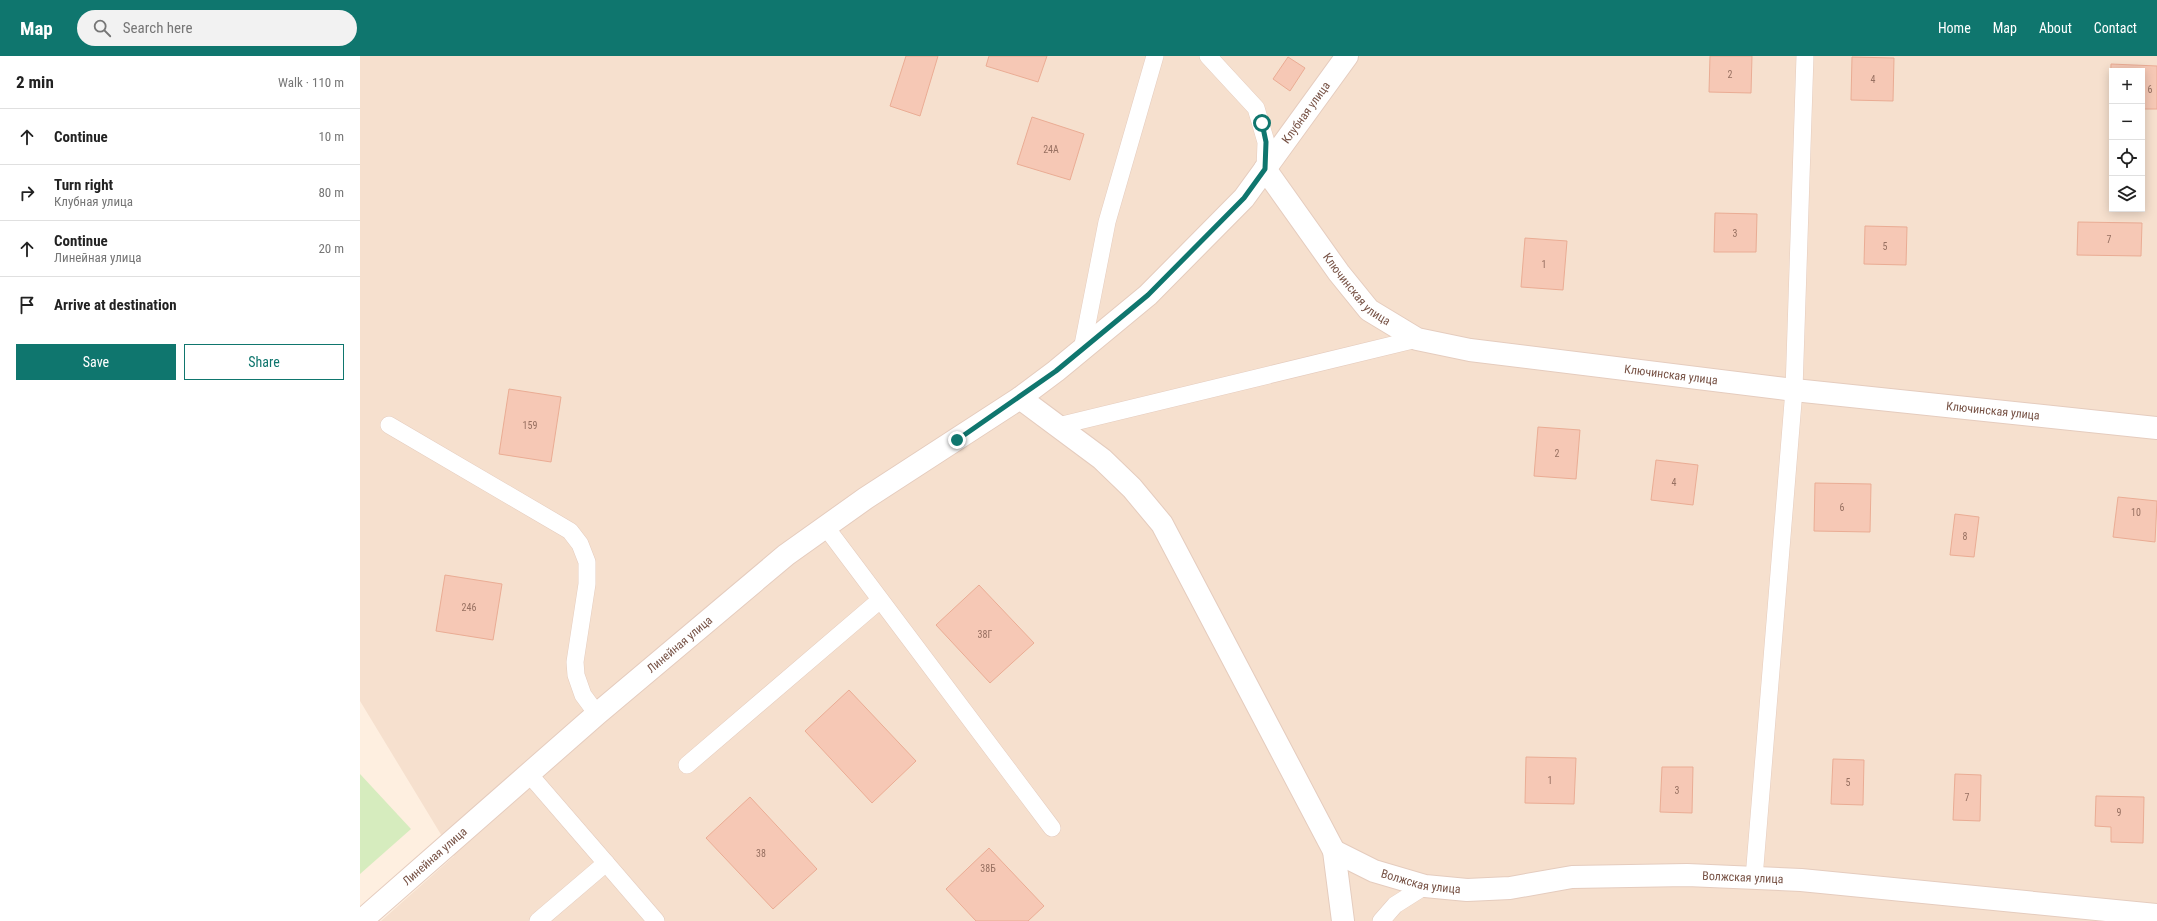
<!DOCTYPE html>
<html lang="en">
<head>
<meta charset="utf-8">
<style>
  :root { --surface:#fff; --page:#f2f2f2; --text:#222; --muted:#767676; --line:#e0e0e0; --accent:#0f766e }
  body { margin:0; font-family:"Roboto Condensed",sans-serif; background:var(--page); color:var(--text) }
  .controls { position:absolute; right:12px; top:12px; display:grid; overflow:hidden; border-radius:0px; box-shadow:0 2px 10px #0003 }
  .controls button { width:36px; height:36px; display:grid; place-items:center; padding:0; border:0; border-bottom:1px solid var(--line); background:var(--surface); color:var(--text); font:20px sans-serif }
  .stop { position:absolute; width:12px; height:12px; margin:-9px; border:3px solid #0f766e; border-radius:50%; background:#fff }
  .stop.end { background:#0f766e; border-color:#fff; box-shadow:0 1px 4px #0008 }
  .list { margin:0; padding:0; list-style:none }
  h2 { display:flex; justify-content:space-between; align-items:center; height:52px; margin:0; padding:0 16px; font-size:17px }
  h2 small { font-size:13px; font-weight:400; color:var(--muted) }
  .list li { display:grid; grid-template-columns:26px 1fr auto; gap:12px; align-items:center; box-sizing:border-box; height:56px; padding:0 16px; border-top:1px solid var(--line) }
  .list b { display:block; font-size:15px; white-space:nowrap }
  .list p { margin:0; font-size:13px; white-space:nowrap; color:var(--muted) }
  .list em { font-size:13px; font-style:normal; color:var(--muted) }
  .actions { display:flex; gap:8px; padding:12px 16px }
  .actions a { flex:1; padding:9px 0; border:1px solid var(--accent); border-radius:0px; text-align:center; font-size:14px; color:var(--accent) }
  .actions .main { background:var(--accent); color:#fff }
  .icon { flex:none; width:22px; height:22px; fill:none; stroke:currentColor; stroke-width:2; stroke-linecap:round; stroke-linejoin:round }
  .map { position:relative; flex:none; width:1797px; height:865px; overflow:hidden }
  header { display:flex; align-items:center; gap:24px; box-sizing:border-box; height:56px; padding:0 20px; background:var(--accent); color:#fff }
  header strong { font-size:19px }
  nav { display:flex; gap:22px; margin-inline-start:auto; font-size:14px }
  .search { width:280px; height:36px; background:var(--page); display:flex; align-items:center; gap:10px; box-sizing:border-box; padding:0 14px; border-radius:22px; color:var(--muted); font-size:15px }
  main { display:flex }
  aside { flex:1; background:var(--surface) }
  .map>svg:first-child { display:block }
</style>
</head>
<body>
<header>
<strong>Map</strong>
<div class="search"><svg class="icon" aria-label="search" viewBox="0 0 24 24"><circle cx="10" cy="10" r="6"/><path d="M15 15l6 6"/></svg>Search here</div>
<nav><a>Home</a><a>Map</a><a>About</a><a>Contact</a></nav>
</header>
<main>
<aside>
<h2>2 min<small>Walk · 110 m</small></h2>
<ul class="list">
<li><svg class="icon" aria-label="ahead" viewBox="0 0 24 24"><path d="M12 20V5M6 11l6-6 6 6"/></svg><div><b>Continue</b></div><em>10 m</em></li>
<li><svg class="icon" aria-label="right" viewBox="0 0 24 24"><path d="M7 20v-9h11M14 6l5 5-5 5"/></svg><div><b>Turn right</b><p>Клубная улица</p></div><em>80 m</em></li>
<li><svg class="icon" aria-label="ahead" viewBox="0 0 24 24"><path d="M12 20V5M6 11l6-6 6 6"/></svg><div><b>Continue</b><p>Линейная улица</p></div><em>20 m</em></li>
<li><svg class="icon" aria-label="arrive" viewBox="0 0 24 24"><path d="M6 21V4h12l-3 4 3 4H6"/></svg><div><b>Arrive at destination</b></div></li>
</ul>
<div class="actions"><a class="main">Save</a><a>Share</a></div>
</aside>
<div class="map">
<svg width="1797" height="865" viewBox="0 0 1797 865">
  <rect width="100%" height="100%" fill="#feefe0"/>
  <path fill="#f6e0ce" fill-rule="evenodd" d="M 0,0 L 1797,0 L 1797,865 L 21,865 L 94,800 L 0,645 ZM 1752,15 L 1782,15 L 1782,153 L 1752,153 Z"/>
  <path fill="#d6ecbe" d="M 0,718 L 51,773 L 0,818 Z"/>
  <g fill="#f6c8b5" stroke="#eaac94">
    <path d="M 546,0 L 578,0 L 560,60 L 530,50 Z"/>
    <path d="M 629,0 L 687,0 L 678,26 L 626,10 Z"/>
    <path d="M 1350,0 L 1392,0 L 1391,37 L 1349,36 Z"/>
    <path d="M 928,1 L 945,12 L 930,35 L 913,23 Z"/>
    <path d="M 1492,1 L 1534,2 L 1533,45 L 1491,44 Z"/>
    <path d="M 1751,8 L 1797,10 L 1797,53 L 1782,53 L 1782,15 L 1752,15 L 1752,52 L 1750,52 Z"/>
    <path d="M 672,61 L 724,78 L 710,124 L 657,108 Z"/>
    <path d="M 1355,157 L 1397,158 L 1396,196 L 1354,196 Z"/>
    <path d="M 1718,166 L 1782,167 L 1781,200 L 1717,199 Z"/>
    <path d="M 1505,170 L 1547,171 L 1546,209 L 1504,208 Z"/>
    <path d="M 1165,182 L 1207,185 L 1203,234 L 1161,231 Z"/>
    <path d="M 149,333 L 201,341 L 191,406 L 139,398 Z"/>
    <path d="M 1178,371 L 1220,374 L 1216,423 L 1174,420 Z"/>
    <path d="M 1296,404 L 1338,409 L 1333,449 L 1291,444 Z"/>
    <path d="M 1455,427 L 1511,428 L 1510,476 L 1454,475 Z"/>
    <path d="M 1758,441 L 1797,445 L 1795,486 L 1753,481 Z"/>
    <path d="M 1595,458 L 1619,461 L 1614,501 L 1590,499 Z"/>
    <path d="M 85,519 L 142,528 L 133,584 L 76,575 Z"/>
    <path d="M 619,529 L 674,587 L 630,627 L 576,569 Z"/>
    <path d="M 489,634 L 556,705 L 512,747 L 445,675 Z"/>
    <path d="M 1166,701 L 1216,702 L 1214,748 L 1165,747 Z"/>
    <path d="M 1473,703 L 1504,704 L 1503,749 L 1471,748 Z"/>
    <path d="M 1302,711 L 1333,711 L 1332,757 L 1300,756 Z"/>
    <path d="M 1595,718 L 1621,719 L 1620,765 L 1593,764 Z"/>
    <path d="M 1736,740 L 1784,741 L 1783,787 L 1751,786 L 1751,771 L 1735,770 Z"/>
    <path d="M 390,741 L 457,813 L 413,853 L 346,782 Z"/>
    <path d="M 629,792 L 684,850 L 668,865 L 616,865 L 586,833 Z"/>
  </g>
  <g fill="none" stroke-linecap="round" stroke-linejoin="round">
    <g stroke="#e5ccbe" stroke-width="18">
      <g id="lane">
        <path d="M 848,0 L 896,52 L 906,86 L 905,113"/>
        <path d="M 722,294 L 747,166 L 795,0"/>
        <path d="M 29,369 L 210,475 L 220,488 L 227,506 L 227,528 L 215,606 L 216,619 L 223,639 L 237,658"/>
        <path d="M 698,370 L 1057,283"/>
        <path d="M 465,470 L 692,772"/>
        <path d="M 327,709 L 520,544"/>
        <path d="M 169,718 L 246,807 L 178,865"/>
        <path d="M 246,807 L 296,865"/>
        <path d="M 1394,822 L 1434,334 L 1445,0"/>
        <path d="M 1021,865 L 1035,849 L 1065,830"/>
      </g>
    </g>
    <g stroke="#e5ccbe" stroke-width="24">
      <g id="street">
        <path id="s1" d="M 905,113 L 979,217 L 1009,254 L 1057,283 L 1110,294 L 1434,334 L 1797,372"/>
        <path d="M 660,342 L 742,403 L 772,432 L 802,468 L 974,795 L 983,865"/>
        <path id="s2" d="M 974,795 L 1014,815 L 1065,830 L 1107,834 L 1150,832 L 1212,821 L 1327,819 L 1441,824 L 1797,859"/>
        <path id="s3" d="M 1,865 L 237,658 L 426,499 L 506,442 L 660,342 L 696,315 L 788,239 L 884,142 L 987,0"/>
      </g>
    </g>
    <use href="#lane" stroke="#fff" stroke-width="17"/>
    <use href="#street" stroke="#fff" stroke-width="22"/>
  </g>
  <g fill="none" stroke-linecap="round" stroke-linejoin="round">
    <path stroke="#0f766e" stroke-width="5" d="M 597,384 L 696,315 L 788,239 L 884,142 L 905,113 L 906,86 L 902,67"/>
  </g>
  <g text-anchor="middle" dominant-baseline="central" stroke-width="3.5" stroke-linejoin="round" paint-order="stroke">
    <g font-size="10" fill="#977061">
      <text x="1370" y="18">2</text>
      <text x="1513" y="23">4</text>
      <text x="1790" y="33">6</text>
      <text x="691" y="93">24А</text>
      <text x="1375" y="177">3</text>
      <text x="1749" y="183">7</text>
      <text x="1525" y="190">5</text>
      <text x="1184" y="208">1</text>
      <text x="170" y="369">159</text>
      <text x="1197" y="397">2</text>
      <text x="1314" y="426">4</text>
      <text x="1482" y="451">6</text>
      <text x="1776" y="456">10</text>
      <text x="1605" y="480">8</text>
      <text x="109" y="551">246</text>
      <text x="625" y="578">38Г</text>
      <text x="1190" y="724">1</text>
      <text x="1488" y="726">5</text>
      <text x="1317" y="734">3</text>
      <text x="1607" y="741">7</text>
      <text x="1759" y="756">9</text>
      <text x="401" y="797">38</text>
      <text x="628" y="812">38Б</text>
    </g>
    <g font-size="12" fill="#775245" stroke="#fff3e8">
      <text stroke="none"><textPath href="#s3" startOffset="1249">Клубная улица</textPath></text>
      <text stroke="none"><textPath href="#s1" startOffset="152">Ключинская улица</textPath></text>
      <text stroke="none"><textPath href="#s1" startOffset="488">Ключинская улица</textPath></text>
      <text stroke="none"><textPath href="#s1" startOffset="812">Ключинская улица</textPath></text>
      <text stroke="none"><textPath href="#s3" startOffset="422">Линейная улица</textPath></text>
      <text stroke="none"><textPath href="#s3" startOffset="98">Линейная улица</textPath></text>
      <text stroke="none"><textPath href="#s2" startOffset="417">Волжская улица</textPath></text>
      <text stroke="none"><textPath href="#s2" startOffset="93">Волжская улица</textPath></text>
    </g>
  </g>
</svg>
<div class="controls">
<button>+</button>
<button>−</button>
<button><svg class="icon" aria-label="locate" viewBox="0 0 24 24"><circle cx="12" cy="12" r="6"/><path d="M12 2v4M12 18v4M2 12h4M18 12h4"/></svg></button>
<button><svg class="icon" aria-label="layers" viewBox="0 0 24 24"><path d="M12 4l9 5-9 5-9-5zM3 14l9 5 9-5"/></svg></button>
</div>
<div class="stop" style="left:902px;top:67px"></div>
<div class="stop end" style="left:597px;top:384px"></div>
</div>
</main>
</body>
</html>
